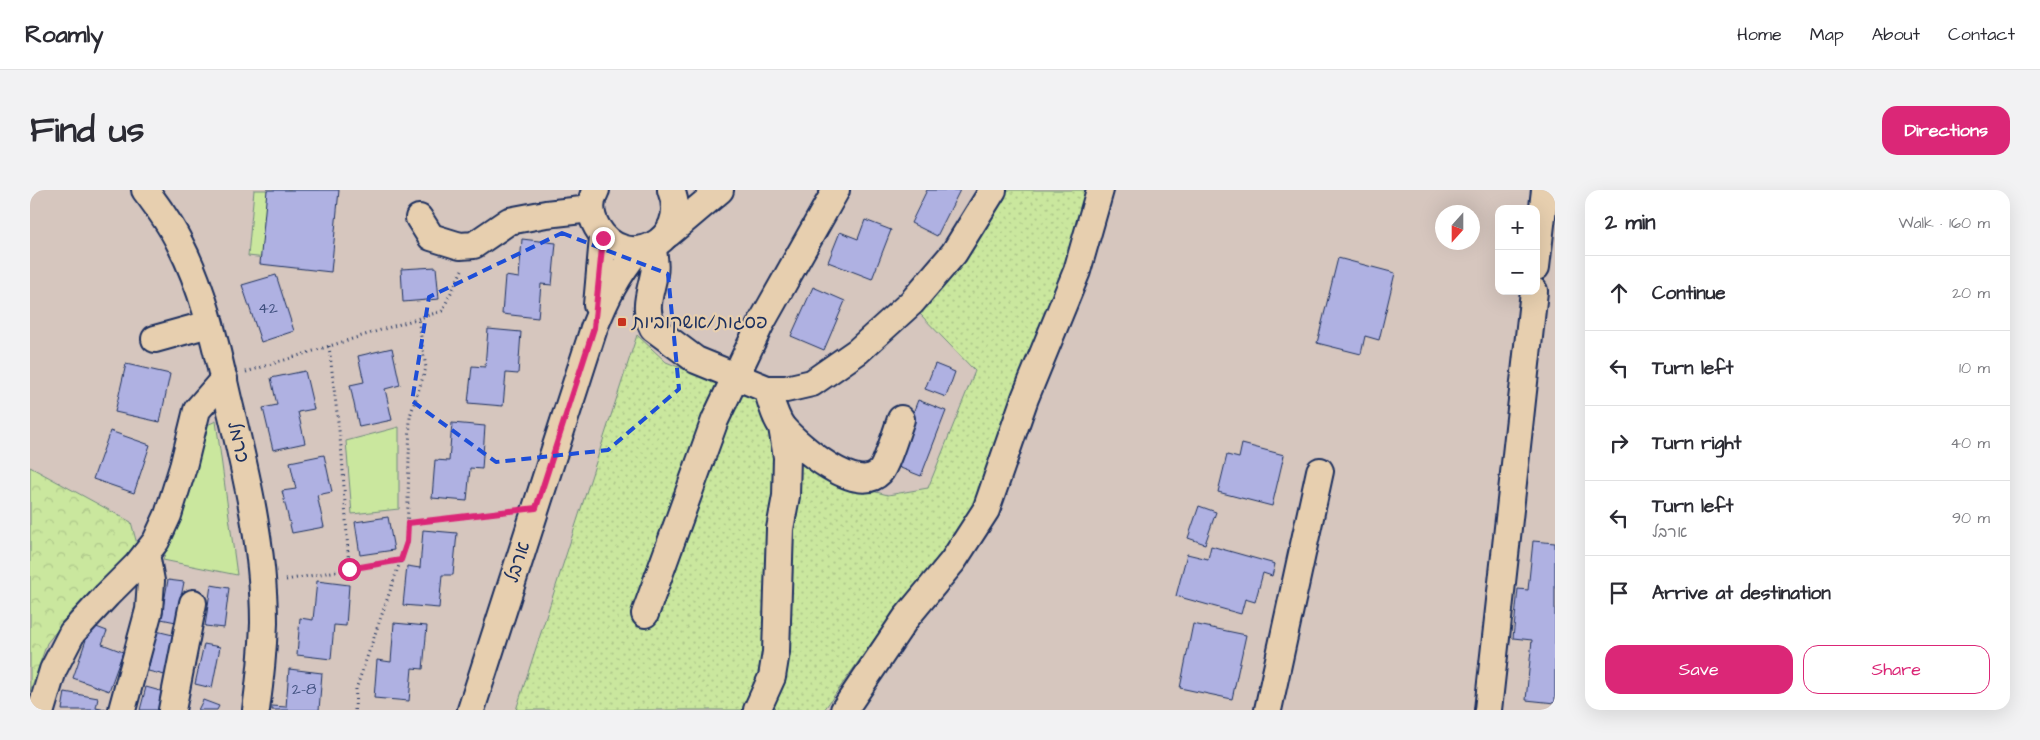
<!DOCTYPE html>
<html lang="en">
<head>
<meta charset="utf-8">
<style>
  :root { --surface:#fff; --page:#f2f2f3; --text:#2b2b33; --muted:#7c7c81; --line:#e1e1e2; --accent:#db2777 }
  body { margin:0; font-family:"Architects Daughter","Playpen Sans Hebrew",sans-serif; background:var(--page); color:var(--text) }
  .controls { position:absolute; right:15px; top:15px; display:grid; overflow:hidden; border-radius:10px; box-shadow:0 5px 20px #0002 }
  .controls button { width:45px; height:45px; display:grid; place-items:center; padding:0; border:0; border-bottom:1px solid var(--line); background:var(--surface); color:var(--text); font:25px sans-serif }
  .compass { position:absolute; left:1405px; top:15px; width:45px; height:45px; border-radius:50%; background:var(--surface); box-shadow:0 5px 20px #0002; rotate:201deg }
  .stop { position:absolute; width:15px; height:15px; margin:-11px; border:4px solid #db2777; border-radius:50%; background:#fff }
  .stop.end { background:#db2777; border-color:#fff; box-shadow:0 1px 5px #0008 }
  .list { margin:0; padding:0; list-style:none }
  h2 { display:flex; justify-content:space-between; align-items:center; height:65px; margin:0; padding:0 20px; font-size:21px }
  h2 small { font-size:16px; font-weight:400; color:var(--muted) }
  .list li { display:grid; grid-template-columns:32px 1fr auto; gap:15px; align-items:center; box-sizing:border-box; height:75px; padding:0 20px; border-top:1px solid var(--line) }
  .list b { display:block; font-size:19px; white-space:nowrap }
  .list p { margin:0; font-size:16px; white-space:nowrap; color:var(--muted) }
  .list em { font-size:16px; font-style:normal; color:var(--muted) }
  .actions { display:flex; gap:10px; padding:15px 20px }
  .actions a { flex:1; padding:11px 0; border:1px solid var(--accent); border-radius:15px; text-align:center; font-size:18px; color:var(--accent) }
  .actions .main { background:var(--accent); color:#fff }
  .icon { flex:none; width:28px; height:28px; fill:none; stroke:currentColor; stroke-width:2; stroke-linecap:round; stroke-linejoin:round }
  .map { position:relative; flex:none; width:1525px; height:520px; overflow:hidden; border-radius:15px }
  header { display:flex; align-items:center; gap:30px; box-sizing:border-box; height:70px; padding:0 25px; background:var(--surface); border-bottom:1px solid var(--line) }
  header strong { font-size:24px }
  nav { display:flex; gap:28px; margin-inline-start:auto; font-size:18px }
  .intro { display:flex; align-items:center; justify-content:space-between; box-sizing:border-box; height:120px; padding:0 30px }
  h1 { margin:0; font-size:35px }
  .button { padding:12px 22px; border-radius:15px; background:var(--accent); color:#fff; font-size:18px; font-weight:700 }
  main { display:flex; gap:30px; padding:0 30px }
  aside { flex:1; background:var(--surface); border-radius:15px; box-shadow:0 5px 20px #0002 }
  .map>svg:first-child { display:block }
</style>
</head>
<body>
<header>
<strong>Roamly</strong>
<nav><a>Home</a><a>Map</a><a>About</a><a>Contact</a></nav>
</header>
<div class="intro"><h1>Find us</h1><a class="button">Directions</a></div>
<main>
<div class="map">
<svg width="1525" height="520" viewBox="0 0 1525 520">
  <defs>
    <pattern id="grass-dots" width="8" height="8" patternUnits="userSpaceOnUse" patternTransform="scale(1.25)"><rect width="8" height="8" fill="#cae79e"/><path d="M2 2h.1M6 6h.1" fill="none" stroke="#adc68a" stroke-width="1.8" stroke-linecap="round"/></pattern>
    <pattern id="forest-crowns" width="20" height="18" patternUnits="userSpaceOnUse" patternTransform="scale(1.25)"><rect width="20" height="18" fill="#cae79e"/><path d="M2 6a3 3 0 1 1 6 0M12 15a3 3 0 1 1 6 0" fill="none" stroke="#adc68a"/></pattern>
  </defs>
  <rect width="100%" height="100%" fill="#d6c6be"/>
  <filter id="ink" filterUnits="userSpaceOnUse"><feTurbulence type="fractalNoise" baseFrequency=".02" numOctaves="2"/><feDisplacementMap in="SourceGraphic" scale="10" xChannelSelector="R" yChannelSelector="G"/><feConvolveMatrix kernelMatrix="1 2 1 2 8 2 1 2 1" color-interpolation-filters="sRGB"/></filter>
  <g filter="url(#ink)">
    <path fill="url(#grass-dots)" stroke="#728b7e" d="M 975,0 L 1056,0 L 1038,74 L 941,327 L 848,444 L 794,520 L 486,520 L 607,145 L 636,172 L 676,188 L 723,201 L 814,294 L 858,305 L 898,298 L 945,181 L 889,123 L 953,43 Z"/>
    <path fill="url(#forest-crowns)" stroke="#728b7e" d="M 0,277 L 101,332 L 107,354 L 86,381 L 38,427 L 17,453 L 0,502 Z"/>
    <g fill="#cae79e" stroke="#728b7e">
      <path d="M 224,0 L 289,0 L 282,73 L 218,66 Z"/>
      <path d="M 186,231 L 207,385 L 133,370 L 175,236 Z"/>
      <path d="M 369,237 L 369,319 L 322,324 L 316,251 Z"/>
    </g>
    <g fill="#afb1e2" stroke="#1b2f5e">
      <path d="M 237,0 L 309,0 L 301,82 L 230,74 Z"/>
      <path d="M 897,0 L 930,0 L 907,46 L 881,33 Z"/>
      <path d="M 835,30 L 861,40 L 842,89 L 798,72 L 810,42 L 828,49 Z"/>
      <path d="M 492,49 L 526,53 L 522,95 L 511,94 L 508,128 L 472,124 L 475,86 L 489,88 Z"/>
      <path d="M 1308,68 L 1365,83 L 1349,150 L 1335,146 L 1331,164 L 1287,153 Z"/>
      <path d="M 406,77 L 409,109 L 373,112 L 371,79 Z"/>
      <path d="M 246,85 L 264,141 L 231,152 L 212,95 Z"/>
      <path d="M 783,97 L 815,111 L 794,160 L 761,146 Z"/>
      <path d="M 458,139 L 491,142 L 488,184 L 476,183 L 473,216 L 438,213 L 442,176 L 455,177 Z"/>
      <path d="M 362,158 L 370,195 L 355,199 L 362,230 L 329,237 L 320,195 L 334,192 L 328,166 Z"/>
      <path d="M 96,174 L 140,184 L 130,232 L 85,222 Z"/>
      <path d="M 905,174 L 925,182 L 916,207 L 895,199 Z"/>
      <path d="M 275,181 L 284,219 L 268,222 L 275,253 L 243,260 L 233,218 L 247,215 L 241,188 Z"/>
      <path d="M 888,210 L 916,221 L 891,286 L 863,275 Z"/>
      <path d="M 422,233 L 455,236 L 452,279 L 440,278 L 437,311 L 402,308 L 405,270 L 419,271 Z"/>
      <path d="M 80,241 L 120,255 L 104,303 L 63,289 Z"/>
      <path d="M 1212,254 L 1254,265 L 1242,316 L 1188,302 L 1197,265 L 1209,268 Z"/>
      <path d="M 294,265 L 302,302 L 287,305 L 294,337 L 262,343 L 252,301 L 266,299 L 260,272 Z"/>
      <path d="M 1169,316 L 1186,322 L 1175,354 L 1158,348 Z"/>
      <path d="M 358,327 L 364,360 L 330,365 L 325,332 Z"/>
      <path d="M 393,340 L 427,343 L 423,385 L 412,385 L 409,418 L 373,415 L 377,376 L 390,378 Z"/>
      <path d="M 1503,351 L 1525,353 L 1525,513 L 1496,510 L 1502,450 L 1483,448 L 1488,399 L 1498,400 Z"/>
      <path d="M 1181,356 L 1245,374 L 1242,386 L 1233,383 L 1225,412 L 1215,409 L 1211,424 L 1146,406 L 1157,364 L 1178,369 Z"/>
      <path d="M 138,390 L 154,392 L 146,432 L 131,429 Z"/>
      <path d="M 287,391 L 319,395 L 316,436 L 304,435 L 301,469 L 267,465 L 270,428 L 283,430 Z"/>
      <path d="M 181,395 L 199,398 L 194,438 L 175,436 Z"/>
      <path d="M 364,433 L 397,436 L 393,479 L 382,478 L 379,511 L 344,508 L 347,470 L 361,472 Z"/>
      <path d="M 1163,434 L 1216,445 L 1202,509 L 1150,498 Z"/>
      <path d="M 61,435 L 77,441 L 72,454 L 93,462 L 79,501 L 43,488 Z"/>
      <path d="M 126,441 L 143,445 L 135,485 L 118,481 Z"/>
      <path d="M 174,454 L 190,457 L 182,498 L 165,494 Z"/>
      <path d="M 259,479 L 292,483 L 289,520 L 242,520 L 242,516 L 256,517 Z"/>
      <path d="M 116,497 L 134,502 L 129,520 L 110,520 Z"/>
      <path d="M 35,502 L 68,508 L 66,518 L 76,520 L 32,520 Z"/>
      <path d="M 173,510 L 189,516 L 187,520 L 168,520 Z"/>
    </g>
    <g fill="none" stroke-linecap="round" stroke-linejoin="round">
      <g stroke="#1b2f5e" stroke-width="30">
        <g id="minor">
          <path d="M 115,0 C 128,17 141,35 150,54 C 175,102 186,157 198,209 C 216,282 234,358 234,433 C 233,462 230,491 226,520"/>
          <path d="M 566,0 C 559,12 560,25 567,37 C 595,85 662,51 641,0"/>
          <path d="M 389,28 L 401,47 L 430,56 L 444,55 L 479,31 L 516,24 L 561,19"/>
          <path d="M 638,44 L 690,0"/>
          <path d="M 622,56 C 624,65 626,75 624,84 C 620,104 613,119 623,138 L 666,170 L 737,199 L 756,199 L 782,193 L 828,161 L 882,112 L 924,63 L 963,0"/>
          <path d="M 1506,77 L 1515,0"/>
          <path d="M 567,115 L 573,48"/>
          <path d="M 125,149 L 179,134"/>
          <path d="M 737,199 C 741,211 745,228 753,238 C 770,257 827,306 850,282 C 856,276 867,240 871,229"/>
          <path d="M 615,424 L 685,230 L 730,135 L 806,0"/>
          <path d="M 11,520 L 23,480 L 42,443 L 77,405 L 107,375 L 126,351 L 138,325 L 153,277 L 167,220 L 194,189"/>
          <path d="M 92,520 L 119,420 L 121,391 L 116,364"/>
          <path d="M 142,520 L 163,413"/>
          <path d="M 441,520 L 564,138 C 576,108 587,85 608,60"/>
          <path d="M 727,520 L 742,487 L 746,462 L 750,339 L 756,306 L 757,267 L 752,237"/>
          <path d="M 814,520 L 876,428 L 923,371 L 956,320 L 995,208 L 1047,81 L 1070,0"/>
          <path d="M 1238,520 L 1290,281"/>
          <path d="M 1458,520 L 1504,101"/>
        </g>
      </g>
      <g stroke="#1b2f5e" stroke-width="3" stroke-dasharray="1 4" stroke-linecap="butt">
        <path d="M 299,156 L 312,265 L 319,379"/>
        <path d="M 216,182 L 412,121 L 432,80"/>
        <path d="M 378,333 L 481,321"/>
        <path d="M 256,390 L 370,370"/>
        <path d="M 325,520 L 326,499 L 377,352 L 380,226 L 396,178 L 388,128"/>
      </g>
      <use href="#minor" stroke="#e7cfaf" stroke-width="26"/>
    </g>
  </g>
  <g fill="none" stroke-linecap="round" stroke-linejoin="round" filter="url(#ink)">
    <path stroke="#db2777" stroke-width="6" d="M 319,379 L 371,370 L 377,352 L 378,333 L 506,318 L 564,138 L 573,48"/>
  </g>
  <path fill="none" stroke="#1d4ed8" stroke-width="4" stroke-dasharray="10 6" stroke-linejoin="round" d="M 532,43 L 638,84 L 649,199 L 578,260 L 466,272 L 382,211 L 399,107 Z"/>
  <rect fill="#c8321e" stroke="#e7cfaf" stroke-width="2" x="587" y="127" width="10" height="10" rx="2.5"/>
  <g text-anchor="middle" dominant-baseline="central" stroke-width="4.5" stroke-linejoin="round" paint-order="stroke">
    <g font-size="16" fill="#40507f">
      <text x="238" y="118">42</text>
      <text x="274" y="499">2-8</text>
    </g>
    <g font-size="19" fill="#1b2f5e" stroke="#e7cfaf" text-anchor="start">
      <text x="602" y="132">פסגות/אשקוביות</text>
    </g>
    <g font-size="19" fill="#1b2f5e" stroke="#e7cfaf">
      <text transform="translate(208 252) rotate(77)">כרמל</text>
      <text transform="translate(488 372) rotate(-72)">ארבל</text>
    </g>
  </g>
</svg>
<div class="controls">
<button>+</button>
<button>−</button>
</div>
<svg class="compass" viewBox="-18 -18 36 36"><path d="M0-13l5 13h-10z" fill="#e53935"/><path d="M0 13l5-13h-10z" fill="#7c7c81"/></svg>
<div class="stop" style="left:319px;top:379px"></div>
<div class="stop end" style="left:573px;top:48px"></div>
</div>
<aside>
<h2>2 min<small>Walk · 160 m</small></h2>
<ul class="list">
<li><svg class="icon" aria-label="ahead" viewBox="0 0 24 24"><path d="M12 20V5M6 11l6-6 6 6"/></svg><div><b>Continue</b></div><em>20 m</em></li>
<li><svg class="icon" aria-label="left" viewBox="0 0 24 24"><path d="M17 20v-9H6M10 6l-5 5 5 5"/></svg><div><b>Turn left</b></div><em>10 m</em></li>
<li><svg class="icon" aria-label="right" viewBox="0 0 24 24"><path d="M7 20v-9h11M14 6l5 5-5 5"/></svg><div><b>Turn right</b></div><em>40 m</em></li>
<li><svg class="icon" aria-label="left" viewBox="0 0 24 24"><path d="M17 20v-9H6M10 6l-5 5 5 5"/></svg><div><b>Turn left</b><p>ארבל</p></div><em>90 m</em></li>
<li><svg class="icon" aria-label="arrive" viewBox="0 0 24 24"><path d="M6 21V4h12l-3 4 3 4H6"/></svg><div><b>Arrive at destination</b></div></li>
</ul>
<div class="actions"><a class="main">Save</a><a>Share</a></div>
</aside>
</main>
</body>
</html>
